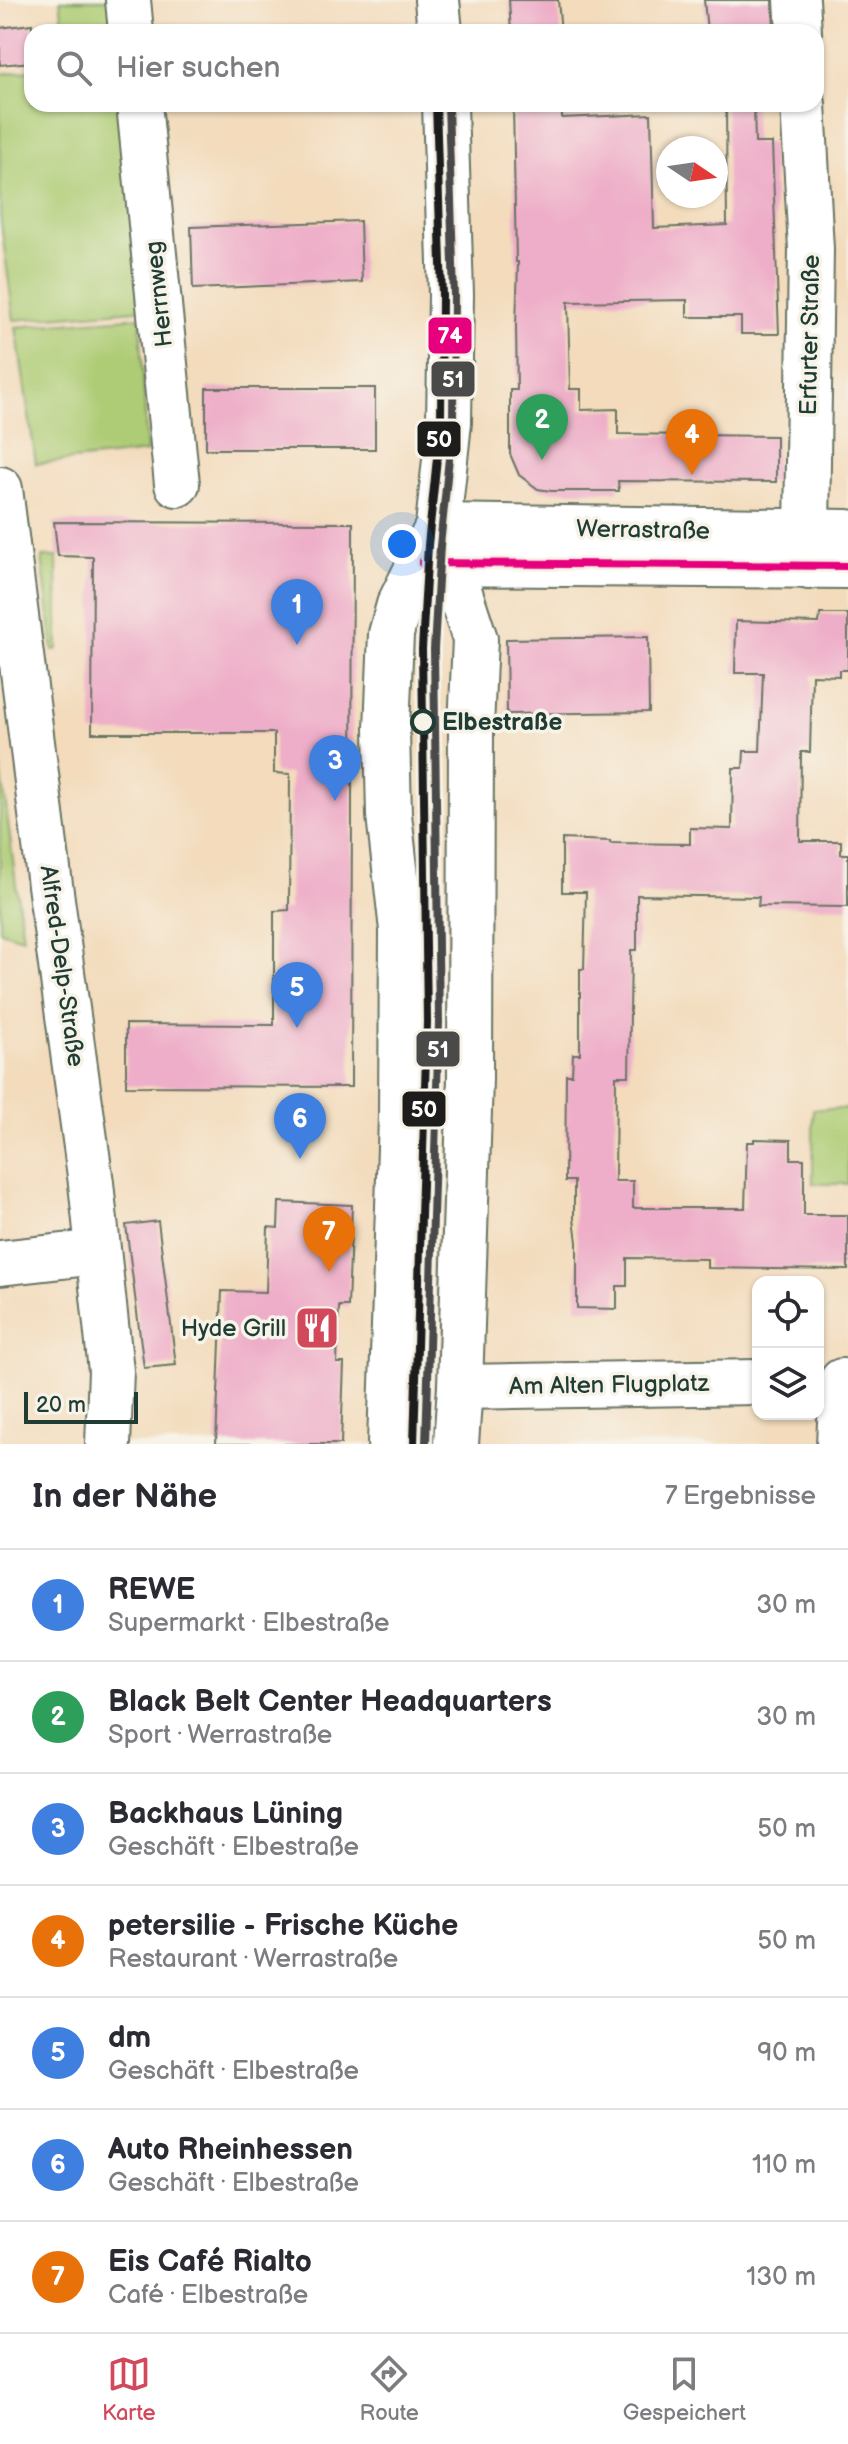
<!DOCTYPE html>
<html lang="de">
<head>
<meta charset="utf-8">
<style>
  :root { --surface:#fff; --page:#f2f2f3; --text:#2b2b33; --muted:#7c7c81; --line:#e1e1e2; --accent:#d1495b }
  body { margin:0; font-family:"Balsamiq Sans",sans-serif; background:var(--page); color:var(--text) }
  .controls { position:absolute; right:24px; bottom:24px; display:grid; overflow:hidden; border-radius:16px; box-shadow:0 2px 6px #0004 }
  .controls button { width:72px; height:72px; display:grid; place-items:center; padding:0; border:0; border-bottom:2px solid var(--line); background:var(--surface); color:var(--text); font:40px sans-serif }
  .compass { position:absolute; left:656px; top:136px; width:72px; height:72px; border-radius:50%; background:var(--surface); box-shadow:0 2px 6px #0004; rotate:103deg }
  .scale { position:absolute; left:24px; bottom:20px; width:114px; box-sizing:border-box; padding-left:8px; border:4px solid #1f3d34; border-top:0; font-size:22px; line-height:28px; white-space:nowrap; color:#1f3d34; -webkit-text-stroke:6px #f7f3e8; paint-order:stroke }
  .you { position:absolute; left:402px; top:544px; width:28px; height:28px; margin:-20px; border:6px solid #fff; border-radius:50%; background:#1a73e8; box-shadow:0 0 0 12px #1a73e833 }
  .badge { display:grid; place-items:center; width:52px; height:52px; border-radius:50%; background:var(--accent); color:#fff; font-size:26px; font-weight:700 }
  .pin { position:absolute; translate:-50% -66px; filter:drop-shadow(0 2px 4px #0008) }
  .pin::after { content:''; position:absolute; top:42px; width:28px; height:24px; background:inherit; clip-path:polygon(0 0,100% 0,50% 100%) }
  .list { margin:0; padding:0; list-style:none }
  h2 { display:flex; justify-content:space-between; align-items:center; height:104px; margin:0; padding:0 32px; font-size:34px }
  h2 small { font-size:26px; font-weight:400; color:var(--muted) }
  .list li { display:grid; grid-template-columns:52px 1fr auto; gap:24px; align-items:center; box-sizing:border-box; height:112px; padding:0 32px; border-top:2px solid var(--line) }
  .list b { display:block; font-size:30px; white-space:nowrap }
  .list p { margin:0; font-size:26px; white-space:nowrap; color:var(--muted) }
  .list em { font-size:26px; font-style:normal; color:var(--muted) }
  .icon { flex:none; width:44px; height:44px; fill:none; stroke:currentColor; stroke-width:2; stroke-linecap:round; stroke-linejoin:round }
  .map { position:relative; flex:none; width:848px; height:1444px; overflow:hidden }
  .search { position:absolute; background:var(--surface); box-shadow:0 2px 6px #0004; left:24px; right:24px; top:24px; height:88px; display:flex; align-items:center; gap:20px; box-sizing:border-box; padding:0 28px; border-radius:24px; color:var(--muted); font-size:30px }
  .sheet { height:888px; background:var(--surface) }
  nav { display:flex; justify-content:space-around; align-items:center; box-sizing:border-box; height:112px; border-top:2px solid var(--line); background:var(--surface); font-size:22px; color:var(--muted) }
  nav a { display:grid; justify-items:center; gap:4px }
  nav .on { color:var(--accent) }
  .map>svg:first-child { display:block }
</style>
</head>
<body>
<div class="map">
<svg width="848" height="1444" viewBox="0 0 848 1444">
  <rect width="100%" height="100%" fill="#f7f3e8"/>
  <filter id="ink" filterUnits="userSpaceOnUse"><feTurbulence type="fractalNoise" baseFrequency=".0125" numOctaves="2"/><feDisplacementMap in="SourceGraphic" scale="16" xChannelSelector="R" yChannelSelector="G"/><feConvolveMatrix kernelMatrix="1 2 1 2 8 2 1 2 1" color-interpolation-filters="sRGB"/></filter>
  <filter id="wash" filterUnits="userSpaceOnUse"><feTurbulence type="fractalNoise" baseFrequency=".006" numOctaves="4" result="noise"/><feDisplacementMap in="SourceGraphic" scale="32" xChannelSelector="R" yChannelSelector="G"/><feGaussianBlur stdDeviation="1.8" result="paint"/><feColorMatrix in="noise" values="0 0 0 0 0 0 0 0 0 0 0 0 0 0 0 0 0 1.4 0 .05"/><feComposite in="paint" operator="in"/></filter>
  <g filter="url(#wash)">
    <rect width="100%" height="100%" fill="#f3dbbc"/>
    <g fill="#adcc74" stroke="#668454" stroke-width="2">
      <path d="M 60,0 L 115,0 L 118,32 L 64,32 Z"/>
      <path d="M 32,70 L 32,104 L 125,104 L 147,309 L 14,320 L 0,216 L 0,74 Z"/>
      <path d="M 140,317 L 147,452 L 36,464 L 16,327 Z"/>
      <path d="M 42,557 L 57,557 L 58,649 L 53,650 Z"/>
      <path d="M 0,760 L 23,938 L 0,931 Z"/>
      <rect x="813" y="1109" width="35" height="75"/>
    </g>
    <g id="blocks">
      <g fill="#eeadc8">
        <path d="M 509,0 L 558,0 L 561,32 L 511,32 Z"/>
        <path d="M 704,0 L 772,0 L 774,25 L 707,31 Z"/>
        <path d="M 32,24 L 32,62 L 0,65 L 0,28 Z"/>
        <path d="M 513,104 L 562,104 L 562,118 L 651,114 L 654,228 L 727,225 L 726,104 L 754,104 L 755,143 L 772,143 L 779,334 L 741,334 L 741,317 L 687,317 L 687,300 L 568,302 L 570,389 L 581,389 L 581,410 L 618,409 L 618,434 L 776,436 L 776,482 L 618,481 L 619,491 L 551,491 L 538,489 L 519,475 L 510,454 L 510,390 L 517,390 L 516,327 L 518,262 L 516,262 Z"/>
        <path d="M 360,221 L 362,282 L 193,289 L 191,227 Z"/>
        <rect x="206" y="388" width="169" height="61"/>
        <path d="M 54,522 L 353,523 L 351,1087 L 126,1086 L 126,1024 L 274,1025 L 274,911 L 289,910 L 290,774 L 274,773 L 274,733 L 92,733 L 93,557 L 58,556 Z"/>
        <path d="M 820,614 L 848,614 L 848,670 L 839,670 L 839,676 L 812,675 L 810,752 L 801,752 L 800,841 L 841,841 L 841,854 L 848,854 L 848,907 L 758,906 L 759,897 L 637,895 L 637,950 L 631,950 L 629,1076 L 616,1076 L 615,1181 L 633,1181 L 633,1208 L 745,1208 L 747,1142 L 754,1142 L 754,1139 L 791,1140 L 791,1159 L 804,1159 L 804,1215 L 848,1215 L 848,1270 L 707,1268 L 707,1259 L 627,1258 L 627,1286 L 617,1286 L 617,1309 L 577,1308 L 577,1242 L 574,1218 L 574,1181 L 565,1181 L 566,1075 L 572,1075 L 573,1054 L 580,1054 L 580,969 L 584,969 L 586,892 L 562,892 L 562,839 L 610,841 L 610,843 L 690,844 L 690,828 L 732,829 L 733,768 L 743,768 L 744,751 L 760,751 L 763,673 L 735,673 L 736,621 L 819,623 Z"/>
        <path d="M 648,637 L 649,712 L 507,714 L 506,639 Z"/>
        <path d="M 279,1202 L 352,1205 L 348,1306 L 339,1306 L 337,1363 L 344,1363 L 341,1444 L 216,1444 L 222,1291 L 266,1292 L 268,1227 L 278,1228 Z"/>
        <path d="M 158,1221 L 176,1365 L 144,1368 L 126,1225 Z"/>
      </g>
    </g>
  </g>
  <g filter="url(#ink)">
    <use href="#blocks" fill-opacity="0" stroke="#697464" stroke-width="2"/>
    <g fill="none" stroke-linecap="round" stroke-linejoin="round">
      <g stroke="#697464" stroke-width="48">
        <g id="minor">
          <path d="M 128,0 L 131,32"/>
          <path d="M 797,0 L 799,32"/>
          <path d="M 139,104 L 177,484"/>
          <path d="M 803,104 L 811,249 L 807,532 L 809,567"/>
          <path d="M 0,489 L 50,885 L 91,1183 L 111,1371 L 108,1444"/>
          <path d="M 438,526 L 848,532"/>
          <path d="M 422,563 L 848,566"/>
          <path d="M 0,1263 L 98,1252"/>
          <path d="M 460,1387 L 758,1382"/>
          <path d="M 839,1444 L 842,1381"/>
        </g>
      </g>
      <g stroke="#697464" stroke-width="48">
        <g id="major">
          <path d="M 437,0 L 440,32"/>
          <path d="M 438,526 L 475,639 L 471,727 L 470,1079 L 460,1387 L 456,1444"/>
          <path d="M 390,1444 L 401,1118 L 402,930 L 389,815 L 387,729 L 391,634 L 399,605 L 438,526 L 449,422 L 451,295 L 445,104"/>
        </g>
      </g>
      <use href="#minor" stroke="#fff" stroke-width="44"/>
      <use href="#major" stroke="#fff" stroke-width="44"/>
      <g stroke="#f7f3e8" stroke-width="14">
        <g id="bus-1">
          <path d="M 422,563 L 438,526 L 449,422 L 451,295 L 445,104"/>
          <path d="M 422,563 L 848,566"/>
        </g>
      </g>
      <use href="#bus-1" stroke="#e6007e" stroke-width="8"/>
      <g stroke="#f7f3e8" stroke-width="14">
        <path id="tram-1" d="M 414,1444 L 427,1022 L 422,649 L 428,545 L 441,419 L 442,296 L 436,104"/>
      </g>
      <g stroke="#f7f3e8" stroke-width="14">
        <path id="tram-2" d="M 426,1444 L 439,1022 L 434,649 L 440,546 L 453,419 L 454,296 L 448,104"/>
      </g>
      <use href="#tram-1" stroke="#1d1d1b" stroke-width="8"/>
      <use href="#tram-2" stroke="#4a4a49" stroke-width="8"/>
    </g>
  </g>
  <defs>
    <g id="restaurant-square" transform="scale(2.3)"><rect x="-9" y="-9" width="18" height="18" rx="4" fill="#d1495b" stroke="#f7f3e8"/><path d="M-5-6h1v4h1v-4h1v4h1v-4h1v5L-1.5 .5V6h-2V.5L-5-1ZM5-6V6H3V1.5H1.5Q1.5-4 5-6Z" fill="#fff"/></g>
  </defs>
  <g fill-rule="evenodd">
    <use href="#restaurant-square" x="317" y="1328"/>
  </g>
  <circle fill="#f7f3e8" stroke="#1f3d34" stroke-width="4" cx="423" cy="722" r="11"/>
  <g text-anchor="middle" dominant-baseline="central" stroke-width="7" stroke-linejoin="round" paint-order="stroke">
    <g font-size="24" fill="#1f3d34" stroke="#f7f3e8">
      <text transform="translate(159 294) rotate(-96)">Herrnweg</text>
      <text transform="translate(810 335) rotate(-89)">Erfurter Straße</text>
      <text transform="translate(643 530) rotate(1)">Werrastraße</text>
      <text transform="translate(62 966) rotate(82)">Alfred-Delp-Straße</text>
      <text transform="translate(609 1385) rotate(-1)">Am Alten Flugplatz</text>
    </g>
    <g font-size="24" font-weight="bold" fill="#1f3d34" stroke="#f7f3e8" text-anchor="start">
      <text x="442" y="722">Elbestraße</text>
    </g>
    <g font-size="24" fill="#1f3d34" stroke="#f7f3e8" text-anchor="end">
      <text x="286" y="1328">Hyde Grill</text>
    </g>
  </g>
  <g stroke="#f7f3e8" stroke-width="3">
    <rect x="427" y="316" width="46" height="39" rx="8" fill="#e6007e"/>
    <rect x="430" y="360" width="46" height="38" rx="8" fill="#4a4a49"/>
    <rect x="416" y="420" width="46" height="38" rx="8" fill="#1d1d1b"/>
    <rect x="415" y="1030" width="46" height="38" rx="8" fill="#4a4a49"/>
    <rect x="401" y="1090" width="46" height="38" rx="8" fill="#1d1d1b"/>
  </g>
  <g font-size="22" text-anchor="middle" font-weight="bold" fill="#fff">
    <text x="450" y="343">74</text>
    <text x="453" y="387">51</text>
    <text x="439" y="447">50</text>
    <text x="438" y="1057">51</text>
    <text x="424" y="1117">50</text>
  </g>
</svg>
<div class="controls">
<button><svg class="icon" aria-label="locate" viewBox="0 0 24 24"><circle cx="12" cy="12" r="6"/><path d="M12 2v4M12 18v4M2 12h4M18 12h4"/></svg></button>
<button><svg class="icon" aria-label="layers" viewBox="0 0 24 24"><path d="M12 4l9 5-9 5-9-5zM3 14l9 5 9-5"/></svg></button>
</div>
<svg class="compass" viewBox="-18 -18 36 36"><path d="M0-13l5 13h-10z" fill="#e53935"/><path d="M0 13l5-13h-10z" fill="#7c7c81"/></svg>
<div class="scale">20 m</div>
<div class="you"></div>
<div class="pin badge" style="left:297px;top:645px;background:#3f7fe0">1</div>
<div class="pin badge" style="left:542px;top:460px;background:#2e9e5b">2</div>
<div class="pin badge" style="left:335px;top:801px;background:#3f7fe0">3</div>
<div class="pin badge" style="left:692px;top:475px;background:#e8710a">4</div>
<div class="pin badge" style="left:297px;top:1028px;background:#3f7fe0">5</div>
<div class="pin badge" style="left:300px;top:1159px;background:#3f7fe0">6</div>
<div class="pin badge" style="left:329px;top:1272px;background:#e8710a">7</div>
<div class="search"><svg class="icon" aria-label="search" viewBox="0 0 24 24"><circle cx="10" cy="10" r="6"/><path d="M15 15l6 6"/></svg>Hier suchen</div>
</div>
<section class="sheet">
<h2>In der Nähe<small>7 Ergebnisse</small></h2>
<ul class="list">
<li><span class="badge" style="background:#3f7fe0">1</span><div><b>REWE</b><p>Supermarkt · Elbestraße</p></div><em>30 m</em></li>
<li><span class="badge" style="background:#2e9e5b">2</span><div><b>Black Belt Center Headquarters</b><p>Sport · Werrastraße</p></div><em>30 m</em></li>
<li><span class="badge" style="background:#3f7fe0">3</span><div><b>Backhaus Lüning</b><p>Geschäft · Elbestraße</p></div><em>50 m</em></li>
<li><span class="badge" style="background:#e8710a">4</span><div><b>petersilie - Frische Küche</b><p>Restaurant · Werrastraße</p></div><em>50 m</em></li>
<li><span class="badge" style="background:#3f7fe0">5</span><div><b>dm</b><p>Geschäft · Elbestraße</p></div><em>90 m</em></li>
<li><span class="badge" style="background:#3f7fe0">6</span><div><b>Auto Rheinhessen</b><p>Geschäft · Elbestraße</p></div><em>110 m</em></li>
<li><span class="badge" style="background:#e8710a">7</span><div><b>Eis Café Rialto</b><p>Café · Elbestraße</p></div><em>130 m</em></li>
</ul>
</section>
<nav>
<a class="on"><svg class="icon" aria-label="map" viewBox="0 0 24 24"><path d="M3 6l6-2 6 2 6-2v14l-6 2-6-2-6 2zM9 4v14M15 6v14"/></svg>Karte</a>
<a><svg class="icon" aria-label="directions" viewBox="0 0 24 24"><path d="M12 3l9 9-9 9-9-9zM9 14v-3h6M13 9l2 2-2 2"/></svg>Route</a>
<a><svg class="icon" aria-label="saved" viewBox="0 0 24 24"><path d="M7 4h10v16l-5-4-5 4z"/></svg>Gespeichert</a>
</nav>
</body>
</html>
